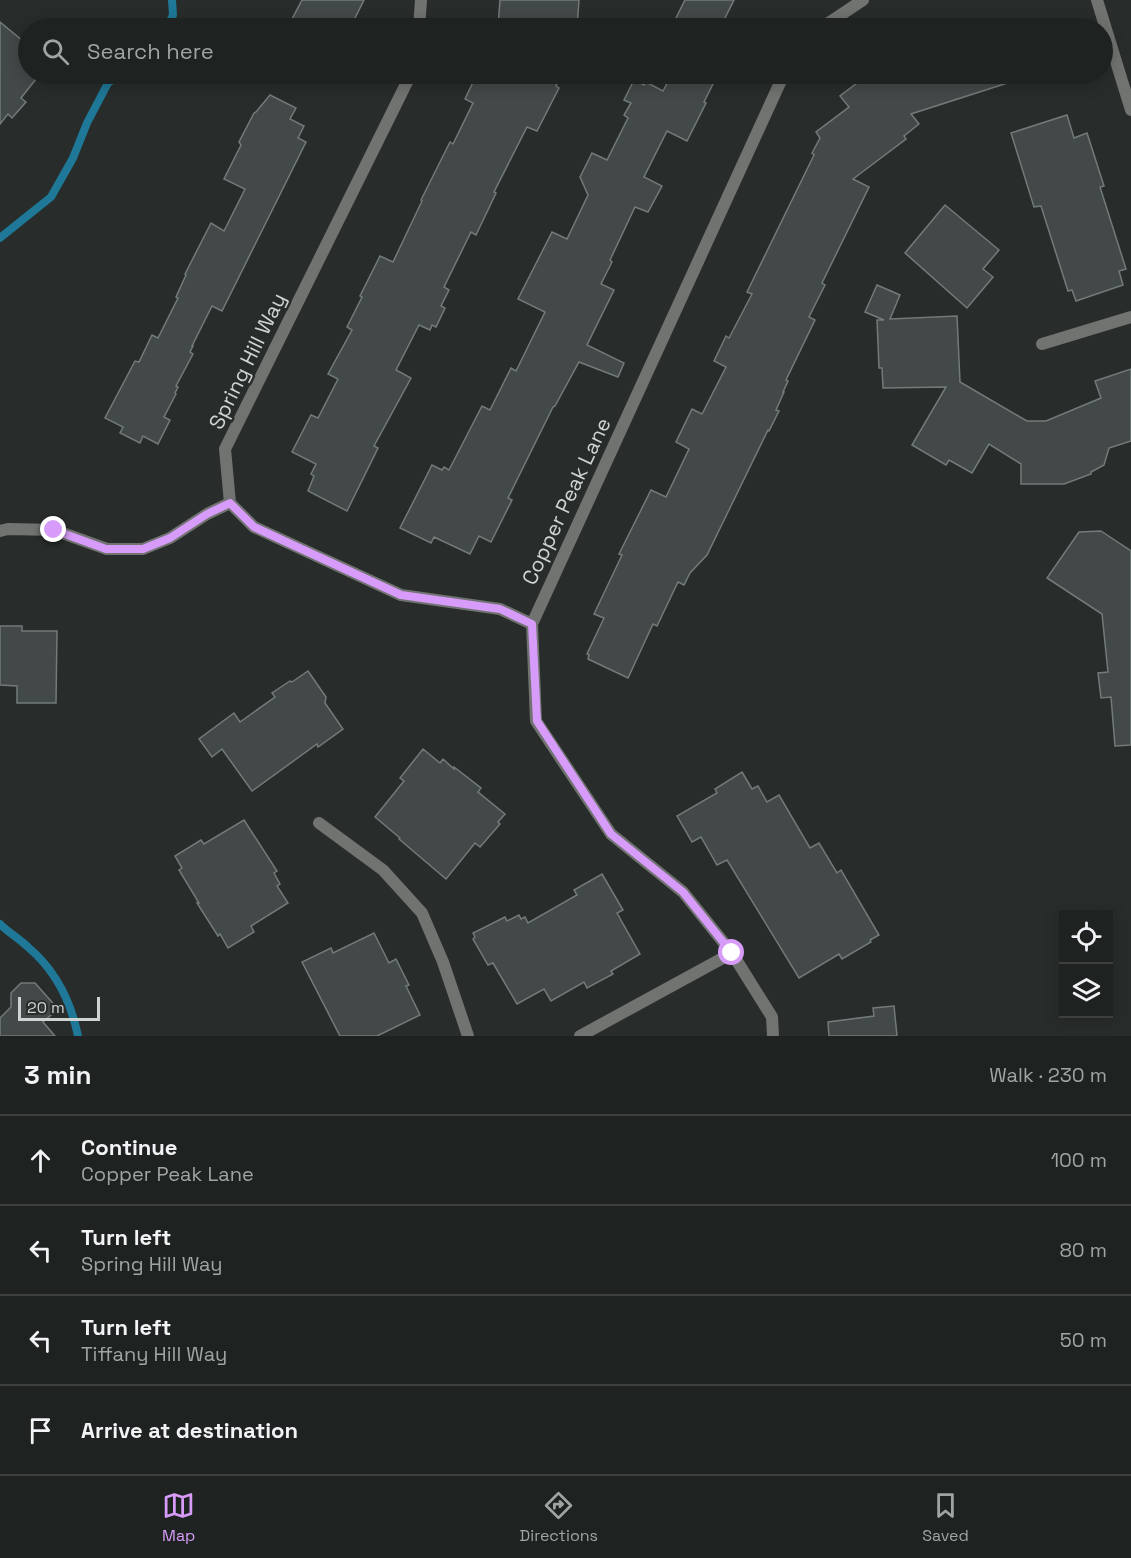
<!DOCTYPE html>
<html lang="en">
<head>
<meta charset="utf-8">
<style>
  :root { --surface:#1e2220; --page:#262a29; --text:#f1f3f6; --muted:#a1a4a5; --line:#3c3f3e; --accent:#d79bf9 }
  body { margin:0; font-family:"Space Grotesk",sans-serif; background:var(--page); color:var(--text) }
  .controls { position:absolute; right:18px; bottom:18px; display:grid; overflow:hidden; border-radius:0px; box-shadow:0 3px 15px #0003 }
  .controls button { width:54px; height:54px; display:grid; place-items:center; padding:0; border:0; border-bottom:2px solid var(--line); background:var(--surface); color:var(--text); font:30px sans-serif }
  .scale { position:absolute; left:18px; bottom:15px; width:82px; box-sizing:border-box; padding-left:6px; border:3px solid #cfd3d1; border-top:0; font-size:16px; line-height:21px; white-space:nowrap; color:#cfd3d1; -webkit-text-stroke:4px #282d2b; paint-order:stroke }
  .stop { position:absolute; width:18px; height:18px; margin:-14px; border:4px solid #d79bf9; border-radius:50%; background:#fff }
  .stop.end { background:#d79bf9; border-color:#fff; box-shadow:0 2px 6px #0008 }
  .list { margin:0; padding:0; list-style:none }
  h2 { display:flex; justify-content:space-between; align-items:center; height:78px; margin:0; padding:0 24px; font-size:26px }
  h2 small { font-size:20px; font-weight:400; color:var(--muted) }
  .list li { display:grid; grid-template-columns:39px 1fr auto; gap:18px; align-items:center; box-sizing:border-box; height:90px; padding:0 24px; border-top:2px solid var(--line) }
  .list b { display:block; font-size:22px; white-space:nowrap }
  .list p { margin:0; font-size:20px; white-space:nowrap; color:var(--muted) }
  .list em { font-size:20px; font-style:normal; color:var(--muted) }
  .icon { flex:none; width:33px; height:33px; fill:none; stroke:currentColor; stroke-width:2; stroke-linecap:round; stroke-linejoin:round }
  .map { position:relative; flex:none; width:1131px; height:1036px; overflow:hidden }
  .search { position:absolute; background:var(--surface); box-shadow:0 3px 15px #0003; left:18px; right:18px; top:18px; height:66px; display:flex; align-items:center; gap:15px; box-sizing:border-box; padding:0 21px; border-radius:33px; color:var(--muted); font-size:22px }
  .sheet { height:438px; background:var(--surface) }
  nav { display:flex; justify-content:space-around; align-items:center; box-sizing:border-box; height:84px; border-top:2px solid var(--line); background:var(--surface); font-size:16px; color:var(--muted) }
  nav a { display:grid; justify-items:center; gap:3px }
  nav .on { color:var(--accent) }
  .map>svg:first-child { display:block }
</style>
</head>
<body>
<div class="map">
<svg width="1131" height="1036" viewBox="0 0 1131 1036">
  <rect width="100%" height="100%" fill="#282d2b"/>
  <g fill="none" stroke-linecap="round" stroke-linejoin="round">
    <g stroke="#1f7897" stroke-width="8">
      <path d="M 167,28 L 173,15 L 172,0"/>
      <path d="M 0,238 L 51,197 L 73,158 L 87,123 L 108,83 L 122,74"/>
      <path d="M 0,924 C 9,933 20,939 29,948 C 56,971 71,1002 78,1036"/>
    </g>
  </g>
  <g fill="#434949" stroke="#737a7a" stroke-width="1.5">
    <path d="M 302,0 L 364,0 L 350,28 L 306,28 L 291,21 Z"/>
    <path d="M 500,0 L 579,0 L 577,28 L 512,28 L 498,27 Z"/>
    <path d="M 685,0 L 734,0 L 720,28 L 671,28 Z"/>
    <path d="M 0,22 L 28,45 L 28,74 L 40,74 L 21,98 L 26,102 L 12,118 L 8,114 L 0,124 Z"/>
    <path d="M 477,74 L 562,74 L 556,86 L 559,88 L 537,131 L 527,127 L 494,192 L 496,193 L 476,235 L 471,232 L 444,287 L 449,290 L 441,306 L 445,308 L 436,327 L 432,325 L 430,330 L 419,325 L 396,370 L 411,378 L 374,446 L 378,448 L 347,511 L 308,491 L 314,476 L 311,474 L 316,464 L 292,452 L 311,415 L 318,418 L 338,379 L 328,374 L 352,330 L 347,327 L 362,297 L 360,296 L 380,256 L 393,262 L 422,201 L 421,200 L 450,142 L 453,144 L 473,103 L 465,99 Z"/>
    <path d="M 672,74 L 718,74 L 704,102 L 706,103 L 687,141 L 667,131 L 644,177 L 662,186 L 648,212 L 635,207 L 610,260 L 612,262 L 601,284 L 614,290 L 587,345 L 624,363 L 618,377 L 579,362 L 555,406 L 553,407 L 508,498 L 512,500 L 491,542 L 479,536 L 470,554 L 434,537 L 431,543 L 400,528 L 432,465 L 442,470 L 444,467 L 449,470 L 482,406 L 490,410 L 511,368 L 516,371 L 545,312 L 518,299 L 552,232 L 567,239 L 588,195 L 580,177 L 592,153 L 607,160 L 628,118 L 624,115 L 631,103 L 624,100 L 634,80 L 644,85 L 646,82 L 663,91 Z"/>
    <path d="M 869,74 L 1022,74 L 1023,78 L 911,114 L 919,124 L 904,136 L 906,139 L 853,179 L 869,187 L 822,283 L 825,285 L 809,317 L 815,320 L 786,380 L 788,381 L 783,392 L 784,392 L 776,410 L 779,411 L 769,431 L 768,430 L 707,555 L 690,573 L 684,585 L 678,582 L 657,626 L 653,624 L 628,678 L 588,659 L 589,655 L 587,654 L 604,618 L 594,614 L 622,555 L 619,554 L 651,490 L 666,497 L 689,449 L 676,442 L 692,409 L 702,414 L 726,367 L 714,361 L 726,336 L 729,338 L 752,294 L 747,292 L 814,155 L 812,153 L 820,138 L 816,132 L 849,107 L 840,96 Z"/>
    <path d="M 270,95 L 296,108 L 290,119 L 304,126 L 298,138 L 306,142 L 222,311 L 212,306 L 192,346 L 193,346 L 190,352 L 193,354 L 176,386 L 178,387 L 175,393 L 176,394 L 164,417 L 170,420 L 158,444 L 143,436 L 140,443 L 120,433 L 123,427 L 105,418 L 135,361 L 139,362 L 152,335 L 158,338 L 178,298 L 176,297 L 186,275 L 185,274 L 211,223 L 224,231 L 245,189 L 224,179 L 241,145 L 239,142 L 254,113 L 256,112 Z"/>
    <path d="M 1067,115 L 1074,138 L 1087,133 L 1104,186 L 1100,187 L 1126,269 L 1119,271 L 1123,285 L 1076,301 L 1072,290 L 1068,291 L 1041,206 L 1034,207 L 1011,133 Z"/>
    <path d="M 945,205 L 999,250 L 983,269 L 993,277 L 967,308 L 905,253 Z"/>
    <path d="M 877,285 L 900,295 L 890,319 L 957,316 L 960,382 L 1027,421 L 1046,421 L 1101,398 L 1095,381 L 1131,369 L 1131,441 L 1109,448 L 1104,465 L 1091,472 L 1091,474 L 1064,484 L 1021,484 L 1021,464 L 989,444 L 972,473 L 949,460 L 946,465 L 912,445 L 946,387 L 883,388 L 882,368 L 879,368 L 877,320 L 884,320 L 865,312 Z"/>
    <path d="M 1101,531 L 1131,551 L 1131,745 L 1115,746 L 1111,697 L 1101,698 L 1098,673 L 1108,672 L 1102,614 L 1047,578 L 1079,532 Z"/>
    <path d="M 0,626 L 22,626 L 22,631 L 57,631 L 56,703 L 17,703 L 17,686 L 0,685 Z"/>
    <path d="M 308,671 L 326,697 L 325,703 L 343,729 L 318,747 L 317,744 L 252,791 L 222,749 L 212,757 L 199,739 L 234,713 L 240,722 L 275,697 L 272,693 L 290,681 L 292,682 Z"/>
    <path d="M 423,749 L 440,763 L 443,759 L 454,769 L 454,767 L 481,788 L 478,792 L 505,814 L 498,822 L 500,824 L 480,847 L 475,843 L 446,879 L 399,839 L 400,838 L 375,817 L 404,781 L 400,778 Z"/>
    <path d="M 742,772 L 752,789 L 758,786 L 767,802 L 779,795 L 810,848 L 819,843 L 837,873 L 841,870 L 879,935 L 870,940 L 871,942 L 842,959 L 839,954 L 799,978 L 727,860 L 717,865 L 701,837 L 692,842 L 677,816 L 717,793 L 715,789 Z"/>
    <path d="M 244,820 L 277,871 L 274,873 L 280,884 L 277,886 L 288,903 L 251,926 L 254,932 L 228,948 L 220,934 L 218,936 L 197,903 L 199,903 L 179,870 L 182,868 L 175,856 L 201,840 L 204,844 Z"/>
    <path d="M 602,874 L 623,910 L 617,913 L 640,954 L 611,971 L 613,974 L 587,988 L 584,982 L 551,1001 L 544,989 L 517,1004 L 493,963 L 488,965 L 473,939 L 475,937 L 473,933 L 505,917 L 507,921 L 519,915 L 521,919 L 525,917 L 528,923 L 577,895 L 574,890 Z"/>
    <path d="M 374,933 L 389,963 L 396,959 L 409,985 L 406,986 L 420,1015 L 377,1036 L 340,1036 L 302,962 L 331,948 L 333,953 Z"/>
    <path d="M 21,983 L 35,983 L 58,1009 L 43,1022 L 55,1036 L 0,1036 L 0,1018 L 11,1007 L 11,993 Z"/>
    <path d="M 894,1006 L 897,1036 L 829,1036 L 828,1022 L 874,1016 L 873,1008 Z"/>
  </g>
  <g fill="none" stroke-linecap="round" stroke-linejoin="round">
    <g stroke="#717371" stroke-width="12">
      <path d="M 1097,0 L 1131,110"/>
      <path d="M 419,28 L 421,0"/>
      <path d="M 821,28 L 863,0"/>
      <path d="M 411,74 L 225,449 L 230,503 L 254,527 L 401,595 L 500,609 L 532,624"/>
      <path d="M 1042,344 L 1131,317"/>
      <path d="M 0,531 L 8,529 L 54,530 L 107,549 L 143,549 L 170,538 L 207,514 L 230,503"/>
      <path d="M 319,823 L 383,870 L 422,913 L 443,962 L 468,1036"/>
      <path d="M 580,1036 L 732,953"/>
      <path d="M 773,1036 L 772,1017 L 732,953 L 683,892 L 611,834 L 536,721 L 532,624 L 784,74"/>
    </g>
  </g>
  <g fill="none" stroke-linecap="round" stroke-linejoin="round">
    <path stroke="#d79bf9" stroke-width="8" d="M 54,530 L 106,549 L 143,549 L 170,538 L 207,514 L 230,503 L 254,527 L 401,595 L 500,609 L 532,624 L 537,721 L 611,834 L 683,892 L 732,953"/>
  </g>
  <g text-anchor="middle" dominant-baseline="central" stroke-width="5" stroke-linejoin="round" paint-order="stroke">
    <g font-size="21" fill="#cfd3d1" stroke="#282d2b">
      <text transform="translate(247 361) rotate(-64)">Spring Hill Way</text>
      <text transform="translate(566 501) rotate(-65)">Copper Peak Lane</text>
    </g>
  </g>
</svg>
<div class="controls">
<button><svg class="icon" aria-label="locate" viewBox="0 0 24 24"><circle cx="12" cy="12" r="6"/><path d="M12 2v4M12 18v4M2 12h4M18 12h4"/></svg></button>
<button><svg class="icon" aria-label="layers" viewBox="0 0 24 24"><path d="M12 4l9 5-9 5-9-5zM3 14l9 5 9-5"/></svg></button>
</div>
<div class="scale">20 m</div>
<div class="stop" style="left:732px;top:953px"></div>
<div class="stop end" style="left:54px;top:530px"></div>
<div class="search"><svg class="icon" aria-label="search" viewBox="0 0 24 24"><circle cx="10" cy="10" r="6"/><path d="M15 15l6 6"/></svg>Search here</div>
</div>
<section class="sheet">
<h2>3 min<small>Walk · 230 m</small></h2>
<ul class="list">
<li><svg class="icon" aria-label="ahead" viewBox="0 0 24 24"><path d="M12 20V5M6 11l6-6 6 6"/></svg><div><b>Continue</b><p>Copper Peak Lane</p></div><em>100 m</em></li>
<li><svg class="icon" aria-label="left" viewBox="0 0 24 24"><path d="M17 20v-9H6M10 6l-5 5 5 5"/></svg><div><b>Turn left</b><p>Spring Hill Way</p></div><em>80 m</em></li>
<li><svg class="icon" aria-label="left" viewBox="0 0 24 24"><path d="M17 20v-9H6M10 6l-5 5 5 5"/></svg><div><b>Turn left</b><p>Tiffany Hill Way</p></div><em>50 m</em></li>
<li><svg class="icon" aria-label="arrive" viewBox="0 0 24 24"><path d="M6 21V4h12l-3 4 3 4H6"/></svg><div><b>Arrive at destination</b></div></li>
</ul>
</section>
<nav>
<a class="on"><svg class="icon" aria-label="map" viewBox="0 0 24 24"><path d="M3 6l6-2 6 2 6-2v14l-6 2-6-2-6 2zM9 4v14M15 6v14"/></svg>Map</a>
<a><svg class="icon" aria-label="directions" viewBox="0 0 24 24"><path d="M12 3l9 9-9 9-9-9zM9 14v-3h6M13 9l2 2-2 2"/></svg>Directions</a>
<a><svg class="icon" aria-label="saved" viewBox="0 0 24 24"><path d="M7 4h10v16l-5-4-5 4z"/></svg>Saved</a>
</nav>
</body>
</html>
